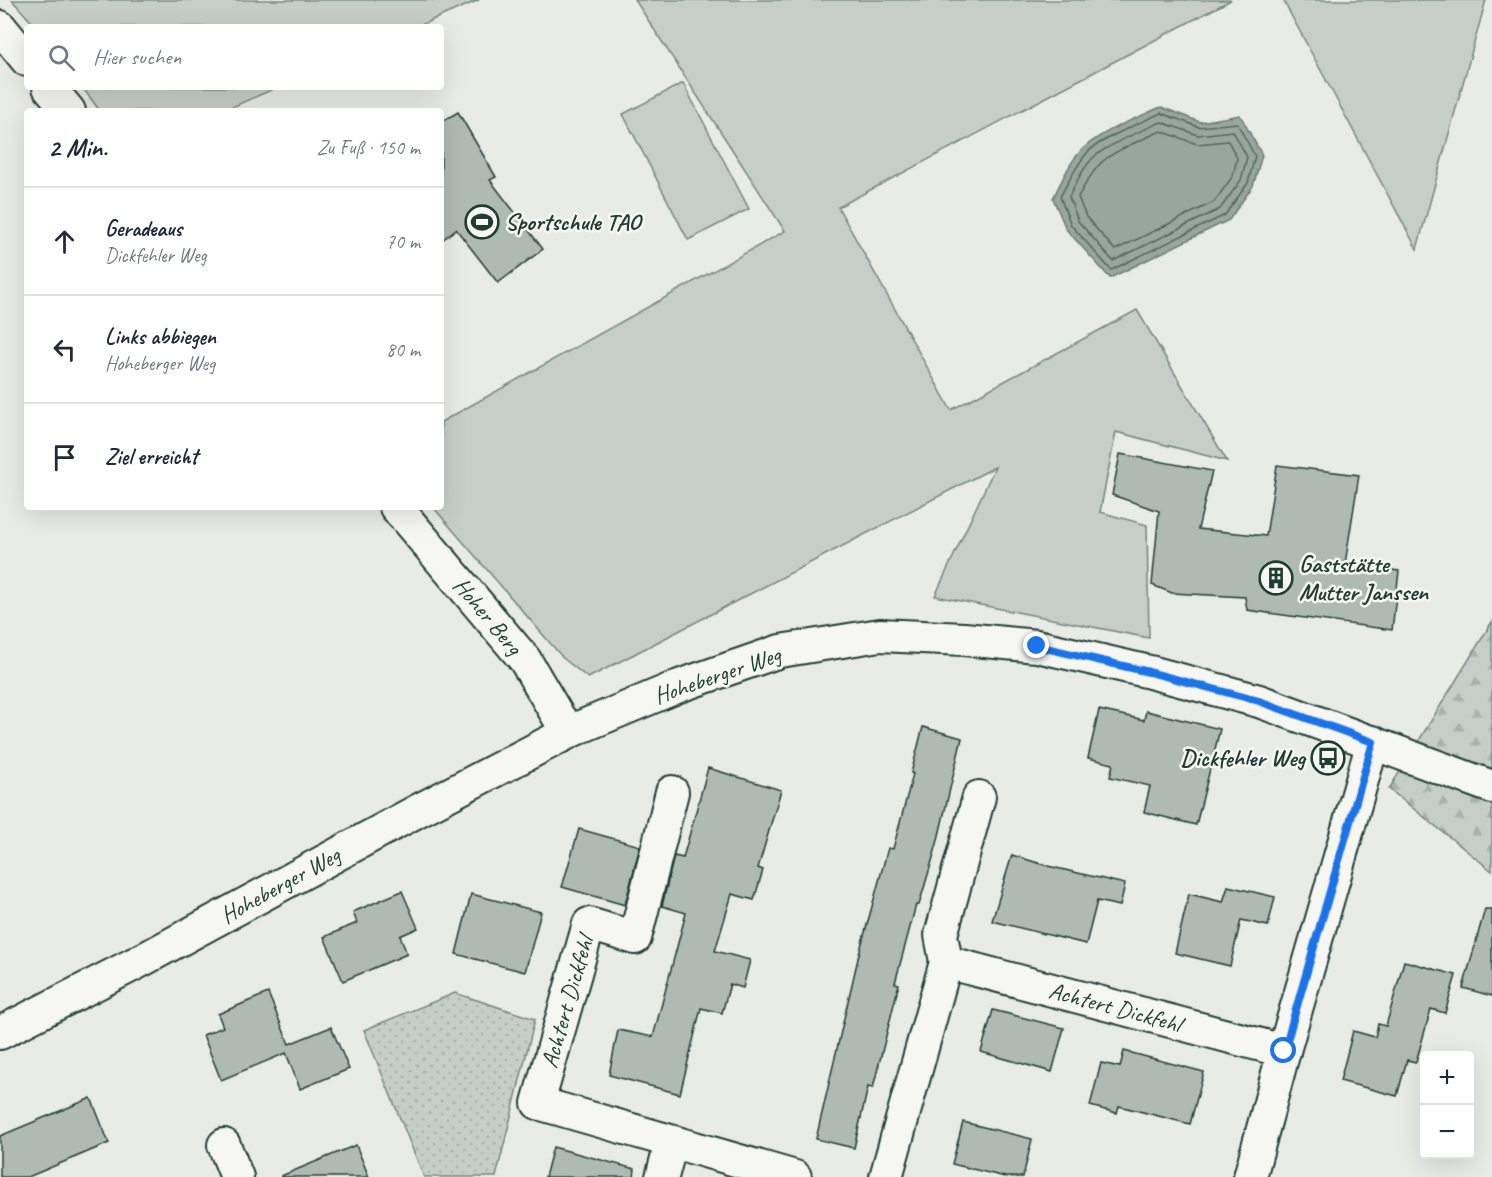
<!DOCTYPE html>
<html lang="de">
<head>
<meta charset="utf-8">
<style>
  :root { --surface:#fff; --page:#f2f2f3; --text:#1f2937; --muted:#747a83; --line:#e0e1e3 }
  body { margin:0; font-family:Caveat,sans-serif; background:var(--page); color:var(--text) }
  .controls { position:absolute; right:18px; bottom:18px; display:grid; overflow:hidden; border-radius:6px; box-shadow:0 6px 24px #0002 }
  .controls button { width:54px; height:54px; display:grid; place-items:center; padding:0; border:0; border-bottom:2px solid var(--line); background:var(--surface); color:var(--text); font:30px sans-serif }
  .stop { position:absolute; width:18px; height:18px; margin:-14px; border:4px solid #1a73e8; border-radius:50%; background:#fff }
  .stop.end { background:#1a73e8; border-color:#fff; box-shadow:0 2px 6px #0008 }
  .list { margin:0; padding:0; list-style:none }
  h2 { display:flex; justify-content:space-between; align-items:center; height:78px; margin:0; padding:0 24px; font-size:26px }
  h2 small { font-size:20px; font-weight:400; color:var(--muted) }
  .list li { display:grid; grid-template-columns:39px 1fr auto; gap:18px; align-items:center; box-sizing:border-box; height:108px; padding:0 24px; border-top:2px solid var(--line) }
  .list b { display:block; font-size:22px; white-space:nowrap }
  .list p { margin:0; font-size:20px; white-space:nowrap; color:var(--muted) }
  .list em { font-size:20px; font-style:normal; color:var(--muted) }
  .icon { flex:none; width:33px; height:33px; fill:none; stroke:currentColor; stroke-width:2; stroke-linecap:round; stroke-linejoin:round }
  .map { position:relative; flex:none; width:1492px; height:1177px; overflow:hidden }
  .search { position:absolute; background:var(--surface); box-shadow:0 6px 24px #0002; left:24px; top:24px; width:420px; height:66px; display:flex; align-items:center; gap:15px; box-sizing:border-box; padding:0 21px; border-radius:6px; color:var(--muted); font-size:22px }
  .panel { position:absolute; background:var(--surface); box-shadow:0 6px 24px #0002; left:24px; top:108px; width:420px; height:402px; border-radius:6px }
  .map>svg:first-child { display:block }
</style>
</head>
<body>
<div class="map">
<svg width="1492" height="1177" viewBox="0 0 1492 1177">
  <defs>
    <pattern id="forest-firs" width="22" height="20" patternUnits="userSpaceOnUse" patternTransform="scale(1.5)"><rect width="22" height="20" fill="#c7cec9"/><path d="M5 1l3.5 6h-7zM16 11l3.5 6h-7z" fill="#aab2ad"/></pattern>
    <pattern id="park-dots" width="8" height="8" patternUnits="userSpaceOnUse" patternTransform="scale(1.5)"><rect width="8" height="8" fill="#c7cec9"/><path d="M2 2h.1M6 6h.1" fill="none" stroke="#aab2ad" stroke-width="1.8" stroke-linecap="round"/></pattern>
  </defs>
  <rect width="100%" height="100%" fill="#e9ebe7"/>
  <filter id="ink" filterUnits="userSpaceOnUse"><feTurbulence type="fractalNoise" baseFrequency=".0167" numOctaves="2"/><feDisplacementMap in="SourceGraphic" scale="12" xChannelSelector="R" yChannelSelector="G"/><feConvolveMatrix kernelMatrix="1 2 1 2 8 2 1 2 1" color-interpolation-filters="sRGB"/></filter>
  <g filter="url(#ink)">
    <g fill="#c7cec9" stroke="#73867e" stroke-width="1.5">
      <path d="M 12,0 L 479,0 L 416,27 L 36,27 Z"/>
      <path d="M 635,0 L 1231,0 L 838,207 L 951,410 L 1137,310 L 1227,461 L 1116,432 L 1100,512 L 1147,525 L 1149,638 L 935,596 L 995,467 L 588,678 L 563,658 L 433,507 L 441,507 L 441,422 L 785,231 Z"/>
      <path d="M 1283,0 L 1486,0 L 1417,249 Z"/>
      <path d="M 683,83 L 749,209 L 688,240 L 623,114 Z"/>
      <path d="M 82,87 L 278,87 L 223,111 L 100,111 Z"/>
    </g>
    <path fill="url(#forest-firs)" stroke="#73867e" stroke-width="1.5" d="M 1492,622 L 1492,871 L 1389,789 Z"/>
    <path fill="url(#park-dots)" stroke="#73867e" stroke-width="1.5" d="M 455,993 L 535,1019 L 496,1177 L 424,1177 L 364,1030 Z"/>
    <path fill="#99a6a0" stroke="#687c75" stroke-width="1.5" d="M 1161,107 L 1200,122 L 1240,115 L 1262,155 L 1253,186 L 1229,220 L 1110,278 L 1066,229 L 1053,198 C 1062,181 1071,158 1086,146 C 1107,129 1136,118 1161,107 Z"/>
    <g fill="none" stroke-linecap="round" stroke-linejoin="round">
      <g stroke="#50675f" stroke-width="1.5">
        <path d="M 1161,113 L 1199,127 L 1237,123 L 1255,156 L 1248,183 L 1225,215 L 1111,270 L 1071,225 L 1060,197 C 1068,182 1076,166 1087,153 C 1098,140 1144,121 1161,113 Z"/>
        <path d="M 1161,122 L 1198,135 L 1233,131 L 1247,157 L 1241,180 L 1220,209 L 1113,261 L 1078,221 L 1069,197 C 1075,184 1083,167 1094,157 C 1108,144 1143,130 1161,122 Z"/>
        <path d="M 1161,131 L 1197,144 L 1228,141 L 1237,158 L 1233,176 L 1214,202 L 1115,250 L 1086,217 L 1078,197 C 1084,186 1090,175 1099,165 C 1110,152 1144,139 1161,131 Z"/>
      </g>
    </g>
    <g fill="#b0bab5" stroke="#1f3d34" stroke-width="1.5">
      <path d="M 458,112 L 496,177 L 490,180 L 543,249 L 498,283 L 456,229 L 441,241 L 441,122 Z"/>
      <path d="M 1120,454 L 1212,471 L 1198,529 L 1266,536 L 1277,465 L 1359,475 L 1345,564 L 1399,571 L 1392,630 L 1247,610 L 1245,597 L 1172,593 L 1152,585 L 1159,511 L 1112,495 Z"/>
      <path d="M 1099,710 L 1144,720 L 1146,711 L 1220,729 L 1196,825 L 1144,812 L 1150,786 L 1110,777 L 1113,764 L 1088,758 Z"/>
      <path d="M 923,727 L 962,738 L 937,844 L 919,905 L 916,905 L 895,983 L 899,984 L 873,1088 L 868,1087 L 854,1148 L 816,1139 L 859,954 L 888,848 L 893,849 L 913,774 L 911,773 Z"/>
      <path d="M 708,768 L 781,790 L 758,868 L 763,870 L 754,900 L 732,894 L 715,951 L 750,960 L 743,988 L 730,984 L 722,1013 L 701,1008 L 680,1094 L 609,1075 L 618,1030 L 653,1037 L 686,913 L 662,906 L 674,856 L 683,858 Z"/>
      <path d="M 579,829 L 640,846 L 625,905 L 562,887 Z"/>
      <path d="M 1012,855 L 1048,866 L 1125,884 L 1120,906 L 1097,901 L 1086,944 L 992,921 Z"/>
      <path d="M 1228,886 L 1275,897 L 1268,926 L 1241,920 L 1230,966 L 1175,953 L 1189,894 L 1223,902 Z"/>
      <path d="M 402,891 L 418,928 L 400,936 L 407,954 L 343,981 L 324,937 L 357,923 L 353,912 Z"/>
      <path d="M 471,894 L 541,912 L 525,972 L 456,954 Z"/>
      <path d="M 1485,909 L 1492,909 L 1492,996 L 1463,988 Z"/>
      <path d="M 1404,961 L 1456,975 L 1445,1013 L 1431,1009 L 1416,1062 L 1407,1060 L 1397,1096 L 1340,1081 L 1353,1031 L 1375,1037 L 1378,1024 L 1386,1026 Z"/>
      <path d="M 268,993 L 289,1044 L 331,1027 L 349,1069 L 300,1089 L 286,1053 L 221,1080 L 203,1035 L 223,1027 L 218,1014 Z"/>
      <path d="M 993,1010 L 1064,1028 L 1052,1072 L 981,1052 Z"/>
      <path d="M 1124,1051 L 1204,1072 L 1190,1124 L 1119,1106 L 1117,1113 L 1090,1106 L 1101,1063 L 1120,1067 Z"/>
      <path d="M 91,1098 L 109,1143 L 28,1177 L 0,1177 L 0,1136 Z"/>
      <path d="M 963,1122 L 1032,1139 L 1023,1177 L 1005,1177 L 952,1164 Z"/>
      <path d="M 356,1145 L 369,1177 L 281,1177 L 281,1176 Z"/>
      <path d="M 553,1147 L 635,1169 L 634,1177 L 545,1177 Z"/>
    </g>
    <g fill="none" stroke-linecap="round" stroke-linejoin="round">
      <g stroke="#1f3d34" stroke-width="36">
        <g id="minor">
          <path d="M 0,27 L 27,60"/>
          <path d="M 49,87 L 69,111"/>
          <path d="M 396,507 L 525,660 L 559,718 L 571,731"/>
          <path d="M 672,792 L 635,938 L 589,924 L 538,1103 L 795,1177"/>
          <path d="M 946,962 L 941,935 L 979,797"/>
          <path d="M 0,1033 L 146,958 L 419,810 L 571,731 L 679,686 L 780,651 L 880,635 L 964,639 L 1037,646 L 1150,672 L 1259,701 L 1492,787"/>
          <path d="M 224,1145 L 237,1177"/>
          <path d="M 662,1177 L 671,1143"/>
          <path d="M 886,1177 L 946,962 L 1284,1051"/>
          <path d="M 1250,1177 L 1284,1051 L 1373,742"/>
        </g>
      </g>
      <use href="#minor" stroke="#f6f6f2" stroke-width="32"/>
    </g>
  </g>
  <g fill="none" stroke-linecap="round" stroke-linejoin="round" filter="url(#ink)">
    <path stroke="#1a73e8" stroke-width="8" d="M 1037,646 L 1149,672 L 1259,701 L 1373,742 L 1284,1051"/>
  </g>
  <defs>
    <g id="stadium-ring" transform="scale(1.725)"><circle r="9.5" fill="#f6f6f2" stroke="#1f3d34" stroke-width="1.5"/><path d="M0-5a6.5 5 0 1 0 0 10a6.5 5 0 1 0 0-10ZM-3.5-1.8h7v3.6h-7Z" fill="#1f3d34"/></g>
    <g id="building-ring" transform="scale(1.725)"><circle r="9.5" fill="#f6f6f2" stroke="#1f3d34" stroke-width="1.5"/><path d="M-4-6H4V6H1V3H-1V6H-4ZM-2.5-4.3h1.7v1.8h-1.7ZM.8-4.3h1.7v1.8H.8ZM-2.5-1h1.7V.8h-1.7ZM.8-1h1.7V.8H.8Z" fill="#1f3d34"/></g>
    <g id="bus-ring" transform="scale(1.725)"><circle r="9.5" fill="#f6f6f2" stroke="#1f3d34" stroke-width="1.5"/><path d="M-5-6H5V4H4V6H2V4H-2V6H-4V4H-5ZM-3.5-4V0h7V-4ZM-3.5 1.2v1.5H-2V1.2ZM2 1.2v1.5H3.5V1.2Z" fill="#1f3d34"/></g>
  </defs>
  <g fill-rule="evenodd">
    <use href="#stadium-ring" x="482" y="222"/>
    <use href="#building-ring" x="1276" y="578"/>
    <use href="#bus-ring" x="1328" y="758"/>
  </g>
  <g text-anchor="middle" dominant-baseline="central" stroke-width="5" stroke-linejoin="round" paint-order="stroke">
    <g font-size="24" font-weight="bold" fill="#1f3d34" stroke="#f6f6f2" text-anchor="start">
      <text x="505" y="222">Sportschule TAO</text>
      <text x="1299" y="564">Gaststätte<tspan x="1299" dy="28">Mutter Janssen</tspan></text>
      <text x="1305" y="758" text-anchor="end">Dickfehler Weg</text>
    </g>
    <g font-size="24" fill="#1f3d34" stroke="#f6f6f2">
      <text transform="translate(488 616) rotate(50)">Hoher Berg</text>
      <text transform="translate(717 675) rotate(-19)">Hoheberger Weg</text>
      <text transform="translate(280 885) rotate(-29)">Hoheberger Weg</text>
      <text transform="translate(567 1002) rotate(-74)">Achtert Dickfehl</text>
      <text transform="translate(1115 1007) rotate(15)">Achtert Dickfehl</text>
    </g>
  </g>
</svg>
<div class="controls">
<button>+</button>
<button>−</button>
</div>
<div class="stop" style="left:1284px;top:1051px"></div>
<div class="stop end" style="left:1037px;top:646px"></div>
<div class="search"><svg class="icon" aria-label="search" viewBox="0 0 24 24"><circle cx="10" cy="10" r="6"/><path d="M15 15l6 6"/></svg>Hier suchen</div>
<section class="panel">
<h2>2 Min.<small>Zu Fuß · 150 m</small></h2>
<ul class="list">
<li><svg class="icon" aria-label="ahead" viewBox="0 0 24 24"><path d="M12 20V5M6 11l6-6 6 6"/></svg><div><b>Geradeaus</b><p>Dickfehler Weg</p></div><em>70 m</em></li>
<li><svg class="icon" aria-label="left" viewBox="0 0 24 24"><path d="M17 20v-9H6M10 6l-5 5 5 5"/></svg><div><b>Links abbiegen</b><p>Hoheberger Weg</p></div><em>80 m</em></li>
<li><svg class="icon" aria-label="arrive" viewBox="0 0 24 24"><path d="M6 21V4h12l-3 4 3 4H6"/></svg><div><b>Ziel erreicht</b></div></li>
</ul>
</section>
</div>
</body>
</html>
